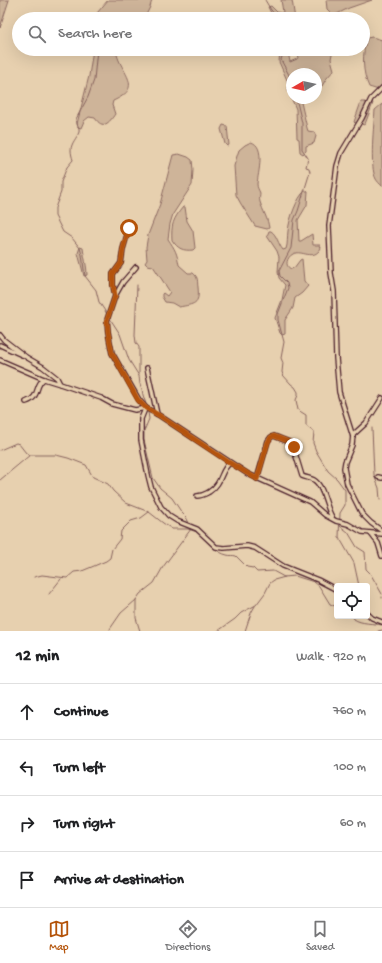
<!DOCTYPE html>
<html lang="en">
<head>
<meta charset="utf-8">
<style>
  :root { --surface:#fff; --page:#f6f6f6; --text:#202124; --muted:#757577; --line:#e0e0e0; --accent:#b45309 }
  body { margin:0; font-family:"Gochi Hand",sans-serif; background:var(--page); color:var(--text) }
  .controls { position:absolute; right:12px; bottom:12px; display:grid; overflow:hidden; border-radius:4px; box-shadow:0 4px 16px #0002 }
  .controls button { width:36px; height:36px; display:grid; place-items:center; padding:0; border:0; border-bottom:1px solid var(--line); background:var(--surface); color:var(--text); font:20px sans-serif }
  .compass { position:absolute; left:286px; top:68px; width:36px; height:36px; border-radius:50%; background:var(--surface); box-shadow:0 4px 16px #0002; rotate:261deg }
  .stop { position:absolute; width:12px; height:12px; margin:-9px; border:3px solid #b45309; border-radius:50%; background:#fff }
  .stop.end { background:#b45309; border-color:#fff; box-shadow:0 1px 4px #0008 }
  .list { margin:0; padding:0; list-style:none }
  h2 { display:flex; justify-content:space-between; align-items:center; height:52px; margin:0; padding:0 16px; font-size:17px }
  h2 small { font-size:13px; font-weight:400; color:var(--muted) }
  .list li { display:grid; grid-template-columns:26px 1fr auto; gap:12px; align-items:center; box-sizing:border-box; height:56px; padding:0 16px; border-top:1px solid var(--line) }
  .list b { display:block; font-size:15px; white-space:nowrap }
  .list em { font-size:13px; font-style:normal; color:var(--muted) }
  .icon { flex:none; width:22px; height:22px; fill:none; stroke:currentColor; stroke-width:2; stroke-linecap:round; stroke-linejoin:round }
  .map { position:relative; flex:none; width:382px; height:631px; overflow:hidden }
  .search { position:absolute; background:var(--surface); box-shadow:0 4px 16px #0002; left:12px; right:12px; top:12px; height:44px; display:flex; align-items:center; gap:10px; box-sizing:border-box; padding:0 14px; border-radius:22px; color:var(--muted); font-size:15px }
  .sheet { height:276px; background:var(--surface) }
  nav { display:flex; justify-content:space-around; align-items:center; box-sizing:border-box; height:56px; border-top:1px solid var(--line); background:var(--surface); font-size:11px; color:var(--muted) }
  nav a { display:grid; justify-items:center; gap:2px }
  nav .on { color:var(--accent) }
  .map>svg:first-child { display:block }
</style>
</head>
<body>
<div class="map">
<svg width="382" height="631" viewBox="0 0 382 631">
  <rect width="100%" height="100%" fill="#e7d0af"/>
  <filter id="ink" filterUnits="userSpaceOnUse"><feTurbulence type="fractalNoise" baseFrequency=".025" numOctaves="2"/><feDisplacementMap in="SourceGraphic" scale="8" xChannelSelector="R" yChannelSelector="G"/><feConvolveMatrix kernelMatrix="1 2 1 2 8 2 1 2 1" color-interpolation-filters="sRGB"/></filter>
  <g filter="url(#ink)">
    <g fill="#ceb499" stroke="#8c6a62">
      <path d="M 0,0 L 9,0 L 0,28 Z"/>
      <path d="M 108,0 L 152,0 L 150,7 L 144,19 L 92,19 Z"/>
      <path d="M 281,0 L 292,0 L 295,19 L 274,19 L 268,7 L 271,6 L 277,12 L 281,13 L 283,12 Z"/>
      <path d="M 326,0 L 372,0 L 349,8 L 335,15 L 333,15 L 327,9 Z"/>
      <path d="M 372,37 L 382,40 L 382,91 L 369,87 C 362,72 362,54 367,38 Z"/>
      <path d="M 93,49 L 116,49 C 118,72 147,86 113,101 L 112,105 L 115,114 C 109,123 103,130 95,118 L 89,117 L 84,121 L 81,128 L 78,127 L 77,124 L 89,76 Z"/>
      <path d="M 280,49 L 292,49 L 289,57 L 290,62 L 297,59 L 303,49 L 333,49 L 331,59 L 334,70 L 326,79 L 322,86 L 316,87 L 316,74 L 292,74 L 292,98 L 300,98 L 307,128 L 308,131 L 314,132 L 316,136 L 314,143 L 306,146 L 306,151 L 303,154 L 300,152 L 299,139 L 297,138 L 296,109 L 288,91 L 287,80 L 279,62 Z"/>
      <path d="M 361,102 L 365,102 L 367,104 L 372,102 L 373,103 L 365,124 L 363,125 L 359,121 L 355,123 L 354,122 Z"/>
      <path d="M 382,104 L 382,186 C 380,184 377,181 376,179 C 369,167 374,124 375,110 Z"/>
      <path d="M 223,125 L 227,126 L 229,145 L 227,146 L 225,144 L 221,129 Z"/>
      <path d="M 251,142 C 266,146 258,173 257,184 C 257,188 259,190 260,193 C 260,196 259,199 260,202 C 263,211 268,219 269,228 L 267,229 L 255,226 L 241,204 L 236,195 L 234,166 L 237,156 L 239,150 L 245,145 Z"/>
      <path d="M 179,154 L 188,157 L 192,160 L 193,170 L 192,185 L 173,214 L 170,224 L 168,239 C 175,249 177,253 179,265 L 188,273 L 193,273 C 199,278 197,281 198,287 C 200,305 194,304 179,307 L 172,303 L 165,302 L 162,297 L 162,294 L 163,293 L 167,296 L 170,292 L 153,266 L 147,265 L 145,263 L 147,260 L 146,247 L 148,235 L 160,204 L 173,155 Z"/>
      <path d="M 305,191 L 308,191 L 307,205 L 298,220 L 299,241 L 301,241 L 312,234 L 313,245 L 320,245 L 321,248 C 313,262 302,249 293,254 C 287,257 284,266 291,269 L 294,268 L 300,260 L 302,259 L 304,281 L 308,286 L 302,293 L 295,298 L 293,308 L 285,320 L 285,334 L 282,335 L 280,333 L 275,318 L 282,300 L 285,285 L 279,278 L 278,272 L 279,257 L 277,251 L 267,236 L 269,231 L 271,231 C 277,235 278,244 283,250 L 286,249 C 288,244 287,237 288,231 C 289,220 297,197 305,191 Z"/>
      <path d="M 183,207 L 185,207 L 187,221 L 193,231 L 195,248 L 193,250 C 183,251 178,249 172,240 C 171,225 173,219 183,207 Z"/>
      <path d="M 80,247 L 83,248 C 84,258 87,265 87,275 L 84,276 L 78,253 Z"/>
    </g>
    <g fill="none" stroke-linecap="round" stroke-linejoin="round">
      <g stroke="#86625d" stroke-width="1">
        <path d="M 265,0 L 271,10 L 279,19"/>
        <path d="M 97,49 L 94,80 L 88,97 L 76,119 C 76,124 80,127 79,132 C 77,138 71,143 71,150 C 71,153 72,157 73,160 L 67,167 L 61,182 L 61,192 L 55,208 L 55,216 L 63,232 L 72,238 L 80,248 L 82,255 L 85,276 L 96,290 L 99,302 L 107,314"/>
        <path d="M 284,49 L 281,60 L 289,75 L 292,87"/>
        <path d="M 296,98 L 302,123 L 302,149 L 308,158 L 306,167 L 309,168 L 310,172 L 298,211 L 294,220 L 291,248 L 279,271 L 280,276 L 287,283 L 288,288 L 278,314 L 278,320 L 284,342 L 281,358 L 283,363 L 282,372 L 283,375 L 291,384 L 295,387 L 298,392 L 298,395 L 296,400 L 298,410 L 306,415 L 306,426 L 314,432 L 313,443 L 316,451 L 328,471 L 337,479 L 345,490 L 345,505 L 340,513 L 339,537 L 354,563 L 359,586"/>
        <path d="M 137,285 L 135,335 L 136,343 L 139,347 L 139,375"/>
        <path d="M 109,317 L 120,334 L 129,360 L 139,376 L 140,384 L 142,389 L 143,395 L 147,407"/>
        <path d="M 148,412 L 149,419 L 144,431 L 144,440 L 153,478 L 160,488 L 172,498 L 182,513 L 186,517 L 190,525"/>
        <path d="M 372,428 L 374,475 L 379,488 L 380,500"/>
        <path d="M 0,450 L 16,443 L 19,444 L 26,453 L 30,455 L 56,455 L 68,458 L 86,465 L 93,477 L 108,484 L 113,491 L 126,503 L 149,512 L 163,523 L 172,529 L 188,529 L 197,532"/>
        <path d="M 0,480 L 30,455"/>
        <path d="M 340,526 L 348,532 L 357,547 L 365,552 L 366,569 L 370,573 L 382,594"/>
        <path d="M 204,538 C 209,544 218,553 227,555 C 230,556 233,555 236,556 L 247,567 L 253,568 L 257,572 L 273,571 L 284,577 L 295,576 L 314,582 L 319,586 L 330,604 L 337,607"/>
        <path d="M 34,577 L 42,575 L 67,578 L 74,572 L 82,571 L 106,561 L 110,558 L 112,549 L 120,539 L 121,531 L 131,521 L 141,518 L 149,512"/>
        <path d="M 49,594 L 61,579"/>
        <path d="M 382,597 L 382,598"/>
        <path d="M 136,600 L 136,618 L 140,631"/>
        <path d="M 353,616 L 354,619 C 361,624 373,623 382,625"/>
        <path d="M 110,629 L 121,613 L 136,600 L 140,594 L 154,583 L 163,567 L 191,529 L 191,528"/>
        <path d="M 218,631 L 235,619 L 241,613 L 256,605 L 265,593 L 270,583 L 274,580 L 285,577"/>
        <path d="M 245,631 L 251,613 L 255,606"/>
        <path d="M 378,631 L 382,630"/>
      </g>
      <g stroke="#4a1f2b" stroke-width="6">
        <g id="minor">
          <path d="M 136,267 L 123,282 L 115,296 L 107,320 L 108,332 L 112,353 L 139,400 L 146,408"/>
          <path d="M 115,296 L 113,285 L 113,274 L 121,263 L 123,249 L 129,228"/>
          <path d="M 0,335 L 4,340 L 26,357 L 43,367 L 57,378 L 60,384 L 101,398 L 112,404 L 135,410 L 146,408 L 160,416 L 248,474 L 310,502 L 325,515 L 336,521 L 348,524 L 362,532 L 382,534"/>
          <path d="M 0,345 L 22,355"/>
          <path d="M 0,360 L 44,379 L 60,384"/>
          <path d="M 147,368 L 157,414"/>
          <path d="M 382,398 L 366,423 L 353,435 L 352,445 L 345,462 L 344,468 L 347,484 L 362,514 L 371,523 L 382,531"/>
          <path d="M 26,402 C 41,397 34,385 44,379"/>
          <path d="M 145,409 L 141,419 L 141,440 L 148,475 L 151,487 L 161,507 L 169,516 L 177,521 L 197,529 L 216,547 L 224,548 L 247,546 L 255,548 L 283,566 L 318,580 L 337,590"/>
          <path d="M 353,437 L 339,392 L 336,358 L 334,291 L 331,273 L 329,226 L 337,166 L 341,153 L 362,118 L 371,99 L 382,88"/>
          <path d="M 378,477 L 382,478"/>
          <path d="M 257,479 L 268,441 L 271,437 L 274,436 L 292,443 L 302,476 C 306,478 311,478 314,480 C 324,486 326,508 332,517"/>
          <path d="M 197,496 C 202,496 205,494 209,492 C 223,483 220,470 230,463"/>
          <path d="M 371,534 L 378,543 L 382,556"/>
          <path d="M 367,613 L 372,618 L 382,622"/>
        </g>
      </g>
      <use href="#minor" stroke="#e7d0af" stroke-width="3.5"/>
    </g>
  </g>
  <g fill="none" stroke-linecap="round" stroke-linejoin="round" filter="url(#ink)">
    <path stroke="#b45309" stroke-width="5" d="M 129,228 L 123,249 L 121,263 L 113,274 L 113,285 L 115,296 L 107,320 L 108,332 L 112,353 L 138,400 L 146,408 L 160,416 L 230,463 L 257,479 L 268,442 L 271,437 L 274,436 L 292,443 L 294,447"/>
  </g>
</svg>
<div class="controls">
<button><svg class="icon" aria-label="locate" viewBox="0 0 24 24"><circle cx="12" cy="12" r="6"/><path d="M12 2v4M12 18v4M2 12h4M18 12h4"/></svg></button>
</div>
<svg class="compass" viewBox="-18 -18 36 36"><path d="M0-13l5 13h-10z" fill="#e53935"/><path d="M0 13l5-13h-10z" fill="#757577"/></svg>
<div class="stop" style="left:129px;top:228px"></div>
<div class="stop end" style="left:294px;top:447px"></div>
<div class="search"><svg class="icon" aria-label="search" viewBox="0 0 24 24"><circle cx="10" cy="10" r="6"/><path d="M15 15l6 6"/></svg>Search here</div>
</div>
<section class="sheet">
<h2>12 min<small>Walk · 920 m</small></h2>
<ul class="list">
<li><svg class="icon" aria-label="ahead" viewBox="0 0 24 24"><path d="M12 20V5M6 11l6-6 6 6"/></svg><div><b>Continue</b></div><em>760 m</em></li>
<li><svg class="icon" aria-label="left" viewBox="0 0 24 24"><path d="M17 20v-9H6M10 6l-5 5 5 5"/></svg><div><b>Turn left</b></div><em>100 m</em></li>
<li><svg class="icon" aria-label="right" viewBox="0 0 24 24"><path d="M7 20v-9h11M14 6l5 5-5 5"/></svg><div><b>Turn right</b></div><em>60 m</em></li>
<li><svg class="icon" aria-label="arrive" viewBox="0 0 24 24"><path d="M6 21V4h12l-3 4 3 4H6"/></svg><div><b>Arrive at destination</b></div></li>
</ul>
</section>
<nav>
<a class="on"><svg class="icon" aria-label="map" viewBox="0 0 24 24"><path d="M3 6l6-2 6 2 6-2v14l-6 2-6-2-6 2zM9 4v14M15 6v14"/></svg>Map</a>
<a><svg class="icon" aria-label="directions" viewBox="0 0 24 24"><path d="M12 3l9 9-9 9-9-9zM9 14v-3h6M13 9l2 2-2 2"/></svg>Directions</a>
<a><svg class="icon" aria-label="saved" viewBox="0 0 24 24"><path d="M7 4h10v16l-5-4-5 4z"/></svg>Saved</a>
</nav>
</body>
</html>
